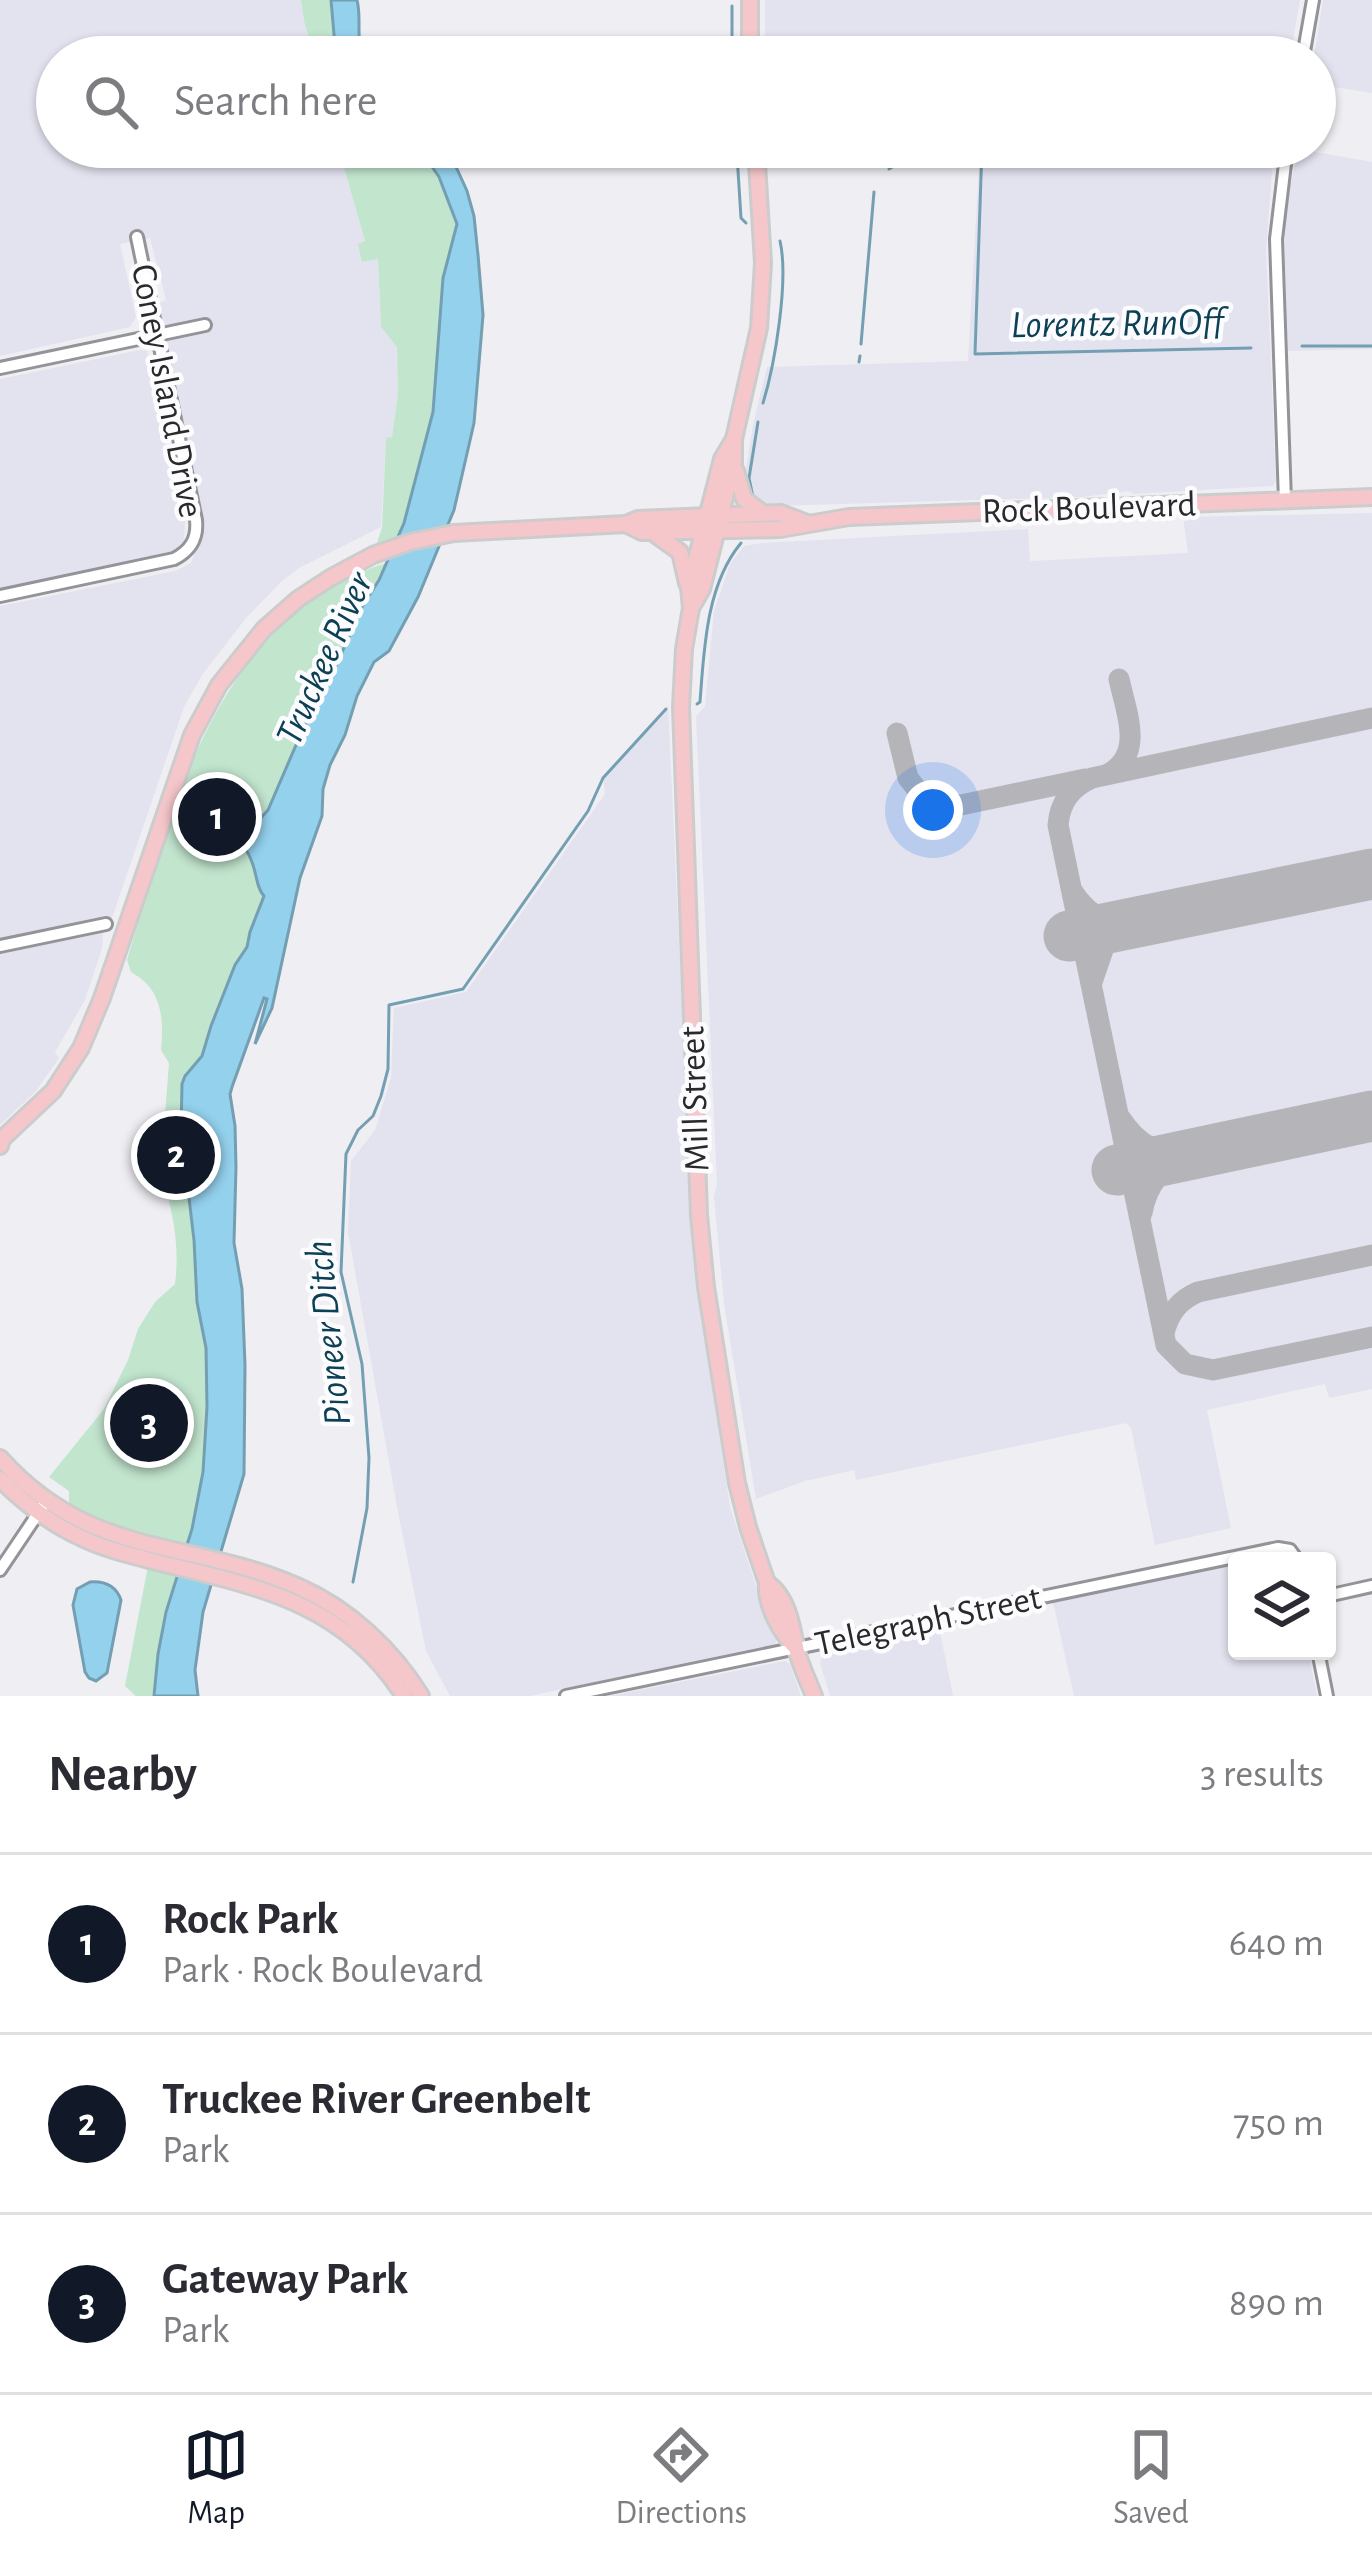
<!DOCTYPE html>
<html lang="en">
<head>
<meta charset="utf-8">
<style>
  :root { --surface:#fff; --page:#f2f2f3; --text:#2b2b33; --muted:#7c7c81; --line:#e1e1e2; --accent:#111827 }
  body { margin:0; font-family:"Alegreya Sans",sans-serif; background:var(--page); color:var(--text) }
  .controls { position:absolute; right:36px; bottom:36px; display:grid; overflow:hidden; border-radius:12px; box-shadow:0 3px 9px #0004 }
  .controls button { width:108px; height:108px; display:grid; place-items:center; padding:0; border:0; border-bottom:3px solid var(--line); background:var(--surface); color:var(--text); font:60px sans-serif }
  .you { position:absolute; left:933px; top:810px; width:42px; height:42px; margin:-30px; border:9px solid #fff; border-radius:50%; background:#1a73e8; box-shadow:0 0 0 18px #1a73e833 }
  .badge { display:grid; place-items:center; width:78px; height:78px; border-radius:50%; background:var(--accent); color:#fff; font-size:39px; font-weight:700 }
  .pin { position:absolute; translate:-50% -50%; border:6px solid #fff; box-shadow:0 3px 12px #0006 }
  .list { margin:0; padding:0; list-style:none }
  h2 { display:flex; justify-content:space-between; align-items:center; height:156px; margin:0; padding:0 48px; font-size:51px }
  h2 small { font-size:39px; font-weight:400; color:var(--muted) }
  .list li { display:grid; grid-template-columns:78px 1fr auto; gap:36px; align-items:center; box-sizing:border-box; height:180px; padding:0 48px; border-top:3px solid var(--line) }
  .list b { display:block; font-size:45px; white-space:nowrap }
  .list p { margin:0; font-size:39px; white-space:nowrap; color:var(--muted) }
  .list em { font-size:39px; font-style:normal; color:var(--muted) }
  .icon { flex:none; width:66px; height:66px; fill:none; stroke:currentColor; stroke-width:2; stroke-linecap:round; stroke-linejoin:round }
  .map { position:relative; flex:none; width:1372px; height:1696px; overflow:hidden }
  .search { position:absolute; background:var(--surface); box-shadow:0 3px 9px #0004; left:36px; right:36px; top:36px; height:132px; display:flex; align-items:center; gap:30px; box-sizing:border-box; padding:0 42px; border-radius:66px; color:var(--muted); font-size:45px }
  .sheet { height:696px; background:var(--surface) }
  nav { display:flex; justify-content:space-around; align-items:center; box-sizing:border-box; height:168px; border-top:3px solid var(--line); background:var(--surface); font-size:33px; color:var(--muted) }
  nav a { display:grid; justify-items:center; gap:6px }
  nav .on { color:var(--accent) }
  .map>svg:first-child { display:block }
</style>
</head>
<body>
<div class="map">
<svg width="1372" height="1696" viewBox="0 0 1372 1696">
  <rect width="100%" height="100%" fill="#eeeef3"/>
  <g fill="#e2e3ef">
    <path d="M 0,0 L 301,0 L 304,21 L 314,57 L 57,57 L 57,147 L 338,147 L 365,242 L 363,262 L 378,258 L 381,326 L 397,346 L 398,394 L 392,438 L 386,439 L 381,527 L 299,568 L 282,581 L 246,618 L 202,675 L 184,707 L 111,921 L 0,942 L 0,606 L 175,571 L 191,563 L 205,526 L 170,367 L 158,303 L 166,300 L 150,238 L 120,244 L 136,317 L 130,327 L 0,356 Z"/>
    <path d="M 765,0 L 1300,0 L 1290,57 L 765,57 Z"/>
    <path d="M 1323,0 L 1372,0 L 1372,93 L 1315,84 L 1314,57 Z"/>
    <path d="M 980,147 L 1274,147 L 1266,250 L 1276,481 L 1273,486 L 1134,494 L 1129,491 L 1082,497 L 772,506 L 758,503 L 749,495 L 745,489 L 745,476 L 753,425 L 767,367 L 968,361 Z"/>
    <path d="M 1299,149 L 1372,162 L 1372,349 L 1288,351 L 1284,227 L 1288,195 Z"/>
    <path d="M 140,350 L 147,351 L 159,399 L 185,521 L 184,541 L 178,548 L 164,555 L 0,588 L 0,379 Z"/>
    <path d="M 1372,513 L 1372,1389 L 1329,1398 L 1325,1384 L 1207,1410 L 1231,1528 L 1155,1545 L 1131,1428 L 1126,1423 L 856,1480 L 854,1470 L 805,1481 L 756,1499 L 724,1304 L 714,1197 L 717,1184 L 696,717 L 705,706 L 714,611 L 730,564 L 744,546 L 762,543 L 1028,529 L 1030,561 L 1188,553 L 1183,517 Z"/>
    <path d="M 668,705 L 694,1262 L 730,1507 L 756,1586 L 778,1637 L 775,1644 L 530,1696 L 450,1696 L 426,1651 L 398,1512 L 348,1232 L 351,1161 L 375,1130 L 391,1078 L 394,1008 L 466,992 L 605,794 L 603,776 Z"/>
    <path d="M 103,932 L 102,948 L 85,1000 L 55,1052 L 59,1058 L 36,1091 L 0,1125 L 0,952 Z"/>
    <path d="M 1237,1564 L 1237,1651 L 1308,1651 L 1317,1696 L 1074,1696 L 1053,1602 Z"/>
    <path d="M 939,1627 L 953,1696 L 830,1696 L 820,1663 L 823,1653 Z"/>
    <path d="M 785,1661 L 790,1664 L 801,1696 L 609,1696 Z"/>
  </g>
  <g fill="#c2e5ce">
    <path d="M 301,0 L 331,0 L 336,57 L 314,57 L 304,21 Z"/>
    <path d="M 338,147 L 414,147 L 426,158 L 449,198 L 456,215 L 456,231 L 443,278 L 433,413 L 404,523 L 398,536 L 377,543 L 382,527 L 386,438 L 392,437 L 398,394 L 397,347 L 381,327 L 378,259 L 362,262 L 358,244 L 365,241 Z"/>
    <path d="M 386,563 L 306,722 L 268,810 L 252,828 L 246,850 C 258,866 254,885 264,896 C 253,941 228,980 212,1023 C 208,1034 207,1048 201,1058 C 193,1070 184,1075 182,1089 C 177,1138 188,1187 194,1236 C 196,1257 194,1279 197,1300 C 198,1316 203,1330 205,1346 C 214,1410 206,1485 186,1547 L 120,1532 L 69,1508 L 69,1491 L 49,1477 L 104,1409 L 128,1360 L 138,1329 L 155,1302 L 175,1284 C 180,1245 173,1213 162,1175 L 170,1171 L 164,1128 L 169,1063 L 161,1050 C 164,1017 162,989 131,972 L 127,960 C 169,820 205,656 344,580 C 357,573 372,568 386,563 Z"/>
    <path d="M 148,1566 L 178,1574 L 158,1654 L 154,1696 L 136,1696 L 125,1686 Z"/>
  </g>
  <g fill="#94d1ed" stroke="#749fb2" stroke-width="3">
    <path d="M 331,0 L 357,0 C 362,19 355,39 364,57 L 336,57 Z"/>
    <path d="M 414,147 L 447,147 L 467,191 L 474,216 L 478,255 L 483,315 L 474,423 L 454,510 L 418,597 L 389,651 L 374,662 L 357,696 L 345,735 L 330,765 L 323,789 L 322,816 L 300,878 L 272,1008 L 255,1044 L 267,999 L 264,998 L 232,1087 L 230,1094 L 235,1126 L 236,1167 L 234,1243 L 242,1289 L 245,1365 L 244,1474 L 203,1612 L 195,1670 L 198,1696 L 154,1696 L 158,1654 L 166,1612 L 192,1529 L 203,1472 L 207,1407 L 206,1348 L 197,1302 L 194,1240 L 181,1131 L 182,1084 L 185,1076 L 202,1056 L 211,1026 L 235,965 L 247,947 L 250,932 L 264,896 C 254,885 258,867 246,850 L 252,828 L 268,810 L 306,722 L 335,668 L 362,607 L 379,580 L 404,523 L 433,412 L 443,278 L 457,224 L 439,177 L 426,158 Z"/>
    <path d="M 90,1582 C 104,1581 116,1586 121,1600 L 107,1673 L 96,1681 L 89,1678 L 85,1672 L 73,1605 L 77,1589 Z"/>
  </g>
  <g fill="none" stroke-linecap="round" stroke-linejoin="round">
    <g stroke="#749fb2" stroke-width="3">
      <path d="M 732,6 L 732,57"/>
      <path d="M 355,39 L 508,49"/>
      <path d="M 513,49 L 585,57"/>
      <path d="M 723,147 L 727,152 L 737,155 L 741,218 L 746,223"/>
      <path d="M 982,147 L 975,354 L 1251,348"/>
      <path d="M 889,169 L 897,164 L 901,147"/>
      <path d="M 861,344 L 874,192"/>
      <path d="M 1302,346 L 1372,346"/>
      <path d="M 859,362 L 860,356"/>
      <path d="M 763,403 C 775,364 789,280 780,241"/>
      <path d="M 753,497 L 749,478 L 758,422"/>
      <path d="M 697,704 L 700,702 C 704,650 706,585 741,543"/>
      <path d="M 353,1582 L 367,1508 L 369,1458 L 362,1364 L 341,1272 L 346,1154 L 358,1130 L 373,1116 L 381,1096 L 388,1069 L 389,1005 L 463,989 L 588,811 L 603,778 L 666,709"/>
    </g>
    <g stroke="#b5b5b9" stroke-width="21">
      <path d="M 1372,718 L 1092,778 C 1071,787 1060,802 1058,825 L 1166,1345 L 1185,1364 L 1213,1370 L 1372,1337"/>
      <path d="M 897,733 L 908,778 L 920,793 L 939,803 L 961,805 L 1085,779"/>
      <path d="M 1108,774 C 1145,754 1126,712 1119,679"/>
      <path d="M 1347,879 L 1372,868"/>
      <path d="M 1073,892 C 1086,912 1100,920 1123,926"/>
      <path d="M 1092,982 L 1105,944 L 1123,926"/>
      <path d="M 1121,1119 C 1138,1145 1159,1156 1190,1155"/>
      <path d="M 1142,1213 C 1147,1183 1163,1166 1190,1155"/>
      <path d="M 1164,1333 C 1169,1313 1179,1300 1198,1292 L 1372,1255"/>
    </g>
    <g stroke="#b5b5b9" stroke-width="51">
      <path d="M 1069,936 L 1372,874"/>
      <path d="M 1117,1170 L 1372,1116"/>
    </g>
    <g stroke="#949498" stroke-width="16">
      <g id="minor">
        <path d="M 1303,57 L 1313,0"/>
        <path d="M 0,368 L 205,325"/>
        <path d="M 1285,501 L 1276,239 L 1287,147"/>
        <path d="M 0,596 L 174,559 C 190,551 198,539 196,520 L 137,237"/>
        <path d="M 0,946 L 106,924"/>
        <path d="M 0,1570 L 47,1500"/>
        <path d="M 1327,1596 L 1372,1586"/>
        <path d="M 1318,1651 L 1327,1696"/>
        <path d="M 566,1696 L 1278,1548 L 1290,1550 L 1298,1561"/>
      </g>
    </g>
    <g stroke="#ccc" stroke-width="20">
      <g id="major">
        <path d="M 750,57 L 750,0"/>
        <path d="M 734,439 L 722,459 L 689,587 L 691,608 L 684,649 L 681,707 L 699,1215 L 706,1287 L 737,1483 L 748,1527 L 767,1583 C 765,1605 781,1633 796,1648"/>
        <path d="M 736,471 L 744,499 L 764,514"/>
        <path d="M 626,524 L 642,532 L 780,529 L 849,517 L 1372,497"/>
        <path d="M 652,532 L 680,552 L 687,583"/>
        <path d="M 691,608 L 702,589 L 734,462 L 734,439 L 759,328 L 763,263 L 756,147"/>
        <path d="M 0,1146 L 2,1139 L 53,1091 L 81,1048 L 102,998 L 192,735 L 219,685 L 264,629 L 298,599 L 330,578 L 373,555 L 410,542 L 454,533 L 626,524 L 638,519 L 781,513 L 807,523"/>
        <path d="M 0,1458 C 91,1560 188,1538 299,1587 C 349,1609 392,1649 421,1696"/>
        <path d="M 0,1479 C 24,1503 51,1524 82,1538 C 107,1550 134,1556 161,1563 C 259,1587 345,1603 404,1696"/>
        <path d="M 767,1583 C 787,1596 792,1625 796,1647 C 799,1663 808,1680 814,1696"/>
      </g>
    </g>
    <use href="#minor" stroke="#fff" stroke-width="10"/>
    <use href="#major" stroke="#f5c7cb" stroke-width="14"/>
  </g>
  <g text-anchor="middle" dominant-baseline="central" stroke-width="9" stroke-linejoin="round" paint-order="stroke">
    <g font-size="36" fill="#29292a" stroke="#fcfcff">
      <text transform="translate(167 391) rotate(79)">Coney Island Drive</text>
      <text transform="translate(1089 508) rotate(-2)">Rock Boulevard</text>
      <text transform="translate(695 1099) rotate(-92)">Mill Street</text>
      <text transform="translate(928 1621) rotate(-12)">Telegraph Street</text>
    </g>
    <g font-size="39" font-style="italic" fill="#0c4054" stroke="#fcfcff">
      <text transform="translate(1117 324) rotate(-1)">Lorentz RunOff</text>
      <text transform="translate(325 659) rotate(-66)">Truckee River</text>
      <text transform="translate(329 1333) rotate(-96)">Pioneer Ditch</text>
    </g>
  </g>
</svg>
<div class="controls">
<button><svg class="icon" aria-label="layers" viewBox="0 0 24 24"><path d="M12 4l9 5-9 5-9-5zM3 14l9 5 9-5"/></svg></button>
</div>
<div class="you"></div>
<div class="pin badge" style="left:217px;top:817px">1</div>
<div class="pin badge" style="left:176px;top:1155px">2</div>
<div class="pin badge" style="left:149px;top:1423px">3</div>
<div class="search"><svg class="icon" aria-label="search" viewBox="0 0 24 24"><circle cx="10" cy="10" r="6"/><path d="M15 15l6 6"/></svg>Search here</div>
</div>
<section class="sheet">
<h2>Nearby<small>3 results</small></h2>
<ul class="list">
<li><span class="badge">1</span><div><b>Rock Park</b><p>Park · Rock Boulevard</p></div><em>640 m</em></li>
<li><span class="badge">2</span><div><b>Truckee River Greenbelt</b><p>Park</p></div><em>750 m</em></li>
<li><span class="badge">3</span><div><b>Gateway Park</b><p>Park</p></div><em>890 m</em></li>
</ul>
</section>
<nav>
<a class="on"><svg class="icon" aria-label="map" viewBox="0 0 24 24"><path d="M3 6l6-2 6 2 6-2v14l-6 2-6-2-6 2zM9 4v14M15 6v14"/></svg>Map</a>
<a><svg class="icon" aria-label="directions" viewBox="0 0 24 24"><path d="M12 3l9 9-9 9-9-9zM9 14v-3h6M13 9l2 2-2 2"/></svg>Directions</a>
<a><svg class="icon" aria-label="saved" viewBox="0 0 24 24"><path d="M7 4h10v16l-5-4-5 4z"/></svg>Saved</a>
</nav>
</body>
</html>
